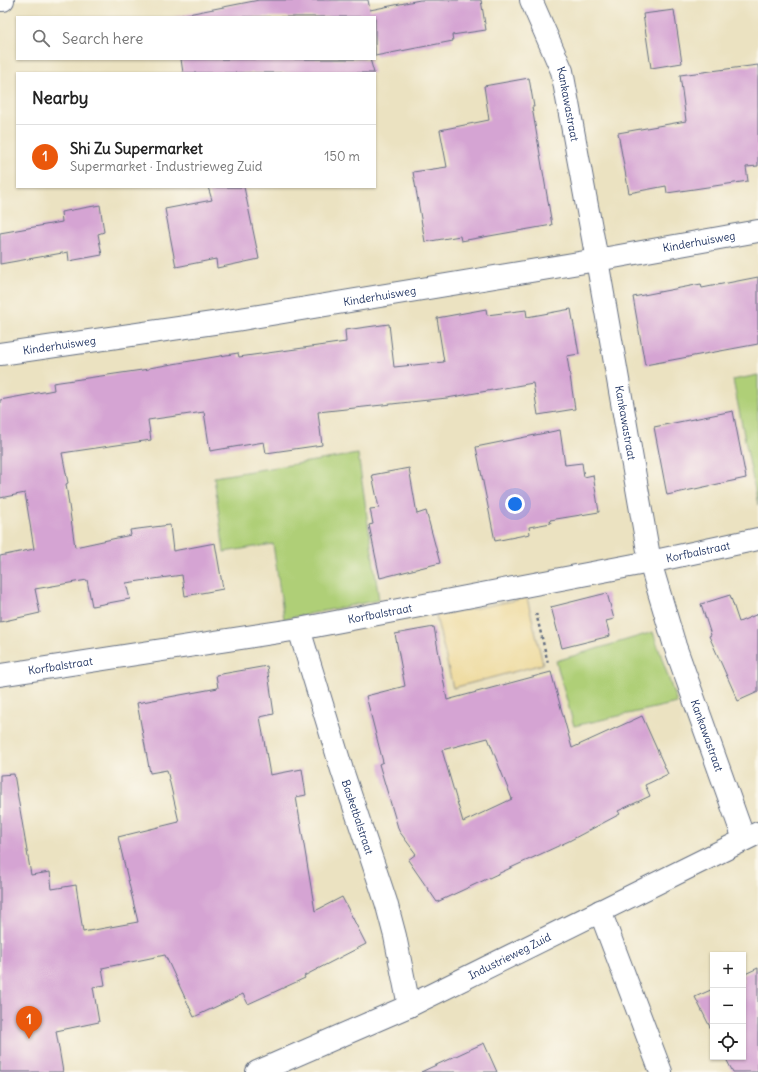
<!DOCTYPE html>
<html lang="en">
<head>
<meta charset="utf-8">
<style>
  :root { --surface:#fff; --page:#f6f6f6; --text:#222; --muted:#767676; --line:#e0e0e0; --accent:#ea580c }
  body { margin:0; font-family:Delius,sans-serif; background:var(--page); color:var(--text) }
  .controls { position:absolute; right:12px; bottom:12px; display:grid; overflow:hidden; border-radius:0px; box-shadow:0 1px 3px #0004 }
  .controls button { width:36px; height:36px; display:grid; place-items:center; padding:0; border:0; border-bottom:1px solid var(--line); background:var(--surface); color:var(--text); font:20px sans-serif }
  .you { position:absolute; left:515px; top:504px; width:14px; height:14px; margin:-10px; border:3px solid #fff; border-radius:50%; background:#1a73e8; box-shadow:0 0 0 6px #1a73e833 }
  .badge { display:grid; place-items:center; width:26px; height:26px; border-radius:50%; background:var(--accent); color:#fff; font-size:13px; font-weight:700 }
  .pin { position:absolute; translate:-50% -33px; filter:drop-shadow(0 1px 2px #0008) }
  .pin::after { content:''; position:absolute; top:21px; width:14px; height:12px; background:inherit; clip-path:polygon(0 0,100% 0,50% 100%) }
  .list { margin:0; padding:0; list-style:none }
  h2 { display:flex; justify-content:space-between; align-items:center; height:52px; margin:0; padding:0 16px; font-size:17px }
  h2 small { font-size:13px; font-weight:400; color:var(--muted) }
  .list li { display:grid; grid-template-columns:26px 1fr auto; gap:12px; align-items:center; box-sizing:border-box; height:64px; padding:0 16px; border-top:1px solid var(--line) }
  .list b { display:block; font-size:15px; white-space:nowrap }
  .list p { margin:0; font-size:13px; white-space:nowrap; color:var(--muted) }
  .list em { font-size:13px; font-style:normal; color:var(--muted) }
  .icon { flex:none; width:22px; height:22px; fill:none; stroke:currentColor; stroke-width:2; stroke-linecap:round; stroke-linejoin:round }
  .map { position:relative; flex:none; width:758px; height:1072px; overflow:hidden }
  .search { position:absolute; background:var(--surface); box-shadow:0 1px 3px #0004; left:16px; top:16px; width:360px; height:44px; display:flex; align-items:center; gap:10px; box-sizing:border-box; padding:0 14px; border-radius:0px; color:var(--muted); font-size:15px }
  .panel { position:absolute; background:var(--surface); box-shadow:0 1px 3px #0004; left:16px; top:72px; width:360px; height:116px; border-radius:0px }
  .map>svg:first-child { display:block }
</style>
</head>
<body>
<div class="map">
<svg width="758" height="1072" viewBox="0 0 758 1072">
  <rect width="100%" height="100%" fill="#fbf7ec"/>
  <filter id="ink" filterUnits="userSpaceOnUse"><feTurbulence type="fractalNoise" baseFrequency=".025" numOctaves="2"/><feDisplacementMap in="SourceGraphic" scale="8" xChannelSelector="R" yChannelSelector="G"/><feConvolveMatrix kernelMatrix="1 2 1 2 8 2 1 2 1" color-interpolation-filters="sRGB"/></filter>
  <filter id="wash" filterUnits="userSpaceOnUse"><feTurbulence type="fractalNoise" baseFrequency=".012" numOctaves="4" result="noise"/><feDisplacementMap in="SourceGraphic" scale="16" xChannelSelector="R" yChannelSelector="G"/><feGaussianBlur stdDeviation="0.9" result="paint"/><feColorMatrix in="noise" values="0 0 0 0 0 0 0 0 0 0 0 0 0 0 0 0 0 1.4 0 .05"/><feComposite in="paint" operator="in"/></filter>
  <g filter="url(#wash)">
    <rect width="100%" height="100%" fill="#ebe2c1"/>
    <g fill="#afcf77" stroke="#657f6a">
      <path d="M 758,375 L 758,505 L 733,380 Z"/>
      <path d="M 358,454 L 379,600 L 284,619 L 273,544 L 224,552 L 214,477 Z"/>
      <path d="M 653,632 L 677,703 L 574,726 L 556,661 Z"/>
    </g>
    <path fill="#eeda9e" stroke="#84847e" d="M 527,598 L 543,664 L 453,688 L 436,616 Z"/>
    <g id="blocks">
      <g fill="#d5a4d3" fill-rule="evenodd">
        <path d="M 259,0 L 368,0 L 370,10 L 420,0 L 481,0 L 486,30 L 452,35 L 453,41 L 375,56 L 375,17 L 173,17 Z"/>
        <path d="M 674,10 L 682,63 L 651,68 L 643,14 Z"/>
        <path d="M 181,59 L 370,59 L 374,73 L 183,73 Z"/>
        <path d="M 758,65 L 758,166 L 746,167 L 748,181 L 667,193 L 666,186 L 629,193 L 618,133 L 686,121 L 680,75 Z"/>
        <path d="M 529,78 L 534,107 L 532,107 L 552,225 L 461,241 L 460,236 L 425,242 L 413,172 L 447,167 L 440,130 L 489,120 L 484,86 Z"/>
        <path d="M 208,187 L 244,187 L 259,259 L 217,268 L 216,259 L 176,267 L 165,209 L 212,200 Z"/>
        <path d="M 100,205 L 104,232 L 98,234 L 102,255 L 69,261 L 68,252 L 0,264 L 0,233 L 62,222 L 61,212 Z"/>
        <path d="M 758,277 L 758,344 L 645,365 L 633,297 L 701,284 L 702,288 Z"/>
        <path d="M 486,309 L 487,315 L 526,310 L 527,317 L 571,309 L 579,354 L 567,356 L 575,409 L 538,415 L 533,383 L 447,398 L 318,412 L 322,445 L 266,453 L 264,442 L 210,451 L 204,412 L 148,420 L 151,440 L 62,453 L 68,483 L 66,484 L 75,547 L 131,535 L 130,530 L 170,525 L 173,551 L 215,543 L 223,589 L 185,596 L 182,575 L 126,583 L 130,599 L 92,606 L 87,580 L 35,589 L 40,613 L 0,622 L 0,556 L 34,549 L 25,493 L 0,498 L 0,400 L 54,390 L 53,383 L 149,369 L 149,368 L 238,353 L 239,357 L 346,342 L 345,330 L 389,324 L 394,367 L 444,362 L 437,318 Z"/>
        <path d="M 733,411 L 746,478 L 667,495 L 654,427 Z"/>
        <path d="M 560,430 L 565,465 L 582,463 L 584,477 L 593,475 L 599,512 L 550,520 L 551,523 L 529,527 L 530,534 L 495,541 L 476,447 Z"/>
        <path d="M 409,468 L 417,514 L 426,511 L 440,563 L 380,578 L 369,525 L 373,524 L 370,509 L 379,508 L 372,475 Z"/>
        <path d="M 607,593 L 614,619 L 606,621 L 610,636 L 562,648 L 551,607 Z"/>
        <path d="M 730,595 L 739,622 L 758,614 L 758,692 L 738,701 L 709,636 L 711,635 L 701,604 Z"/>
        <path d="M 434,627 L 447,700 L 551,672 L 572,748 L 642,716 L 668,774 L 645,785 L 650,796 L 618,811 L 620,814 L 569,841 L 437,902 L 408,860 L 416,854 L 399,831 L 379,764 L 383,762 L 366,696 L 405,686 L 395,634 ZM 488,738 L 512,799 L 463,822 L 442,750 Z"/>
        <path d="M 267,666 L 274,714 L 260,717 L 270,775 L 302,769 L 306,795 L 296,797 L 315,911 L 342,897 L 366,944 L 304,976 L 305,978 L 248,1004 L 243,994 L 194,1017 L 165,955 L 102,968 L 105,985 L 93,987 L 99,1022 L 56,1031 L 63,1072 L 0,1072 L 0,775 L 14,774 L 31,875 L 50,872 L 52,889 L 76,885 L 83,932 L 138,922 L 118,837 L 179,822 L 167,770 L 150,773 L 137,703 L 218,688 L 216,675 Z"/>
        <path d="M 758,968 L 758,1072 L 733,1072 L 725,1057 L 743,1057 L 743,975 Z"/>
        <path d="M 713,989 L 713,1033 L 695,997 Z"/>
        <path d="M 484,1043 L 497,1072 L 421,1072 Z"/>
      </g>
    </g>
  </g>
  <g filter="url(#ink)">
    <use href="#blocks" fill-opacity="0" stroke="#646e81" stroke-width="1"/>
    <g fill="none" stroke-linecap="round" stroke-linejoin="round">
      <g stroke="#646e81" stroke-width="24">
        <g id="minor">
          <path d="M 0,0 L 3,0"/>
          <path id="s1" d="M 531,0 L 562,71 L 597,260 L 650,562 L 675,646 L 744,839"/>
          <path id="s2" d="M 0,354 L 241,319 L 597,260 L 758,231"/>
          <path id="s3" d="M 299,629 L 342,770 L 386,902 L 395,936 L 409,1006"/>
          <path id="s4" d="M 0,675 L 299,629 L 650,562 L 758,539"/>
          <path d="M 600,911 L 661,1072"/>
          <path id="s5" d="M 257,1072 L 409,1006 L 758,833"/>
        </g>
      </g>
      <path stroke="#646e81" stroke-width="2.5" stroke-dasharray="3 3" stroke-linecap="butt" d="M 536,613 L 548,663"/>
      <use href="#minor" stroke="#fff" stroke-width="22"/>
    </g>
  </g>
  <g text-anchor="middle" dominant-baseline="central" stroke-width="4" stroke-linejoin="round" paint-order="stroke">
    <g font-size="11" fill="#1b2f5e" stroke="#fbf7ec">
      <text stroke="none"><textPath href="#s1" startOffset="111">Kankawastraat</textPath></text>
      <text stroke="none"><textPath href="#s2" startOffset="708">Kinderhuisweg</textPath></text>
      <text stroke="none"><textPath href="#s2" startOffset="384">Kinderhuisweg</textPath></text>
      <text stroke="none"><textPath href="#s2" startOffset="60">Kinderhuisweg</textPath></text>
      <text stroke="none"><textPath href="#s1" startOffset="435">Kankawastraat</textPath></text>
      <text stroke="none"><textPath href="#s4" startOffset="709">Korfbalstraat</textPath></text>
      <text stroke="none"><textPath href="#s4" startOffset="385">Korfbalstraat</textPath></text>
      <text stroke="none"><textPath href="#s4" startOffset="61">Korfbalstraat</textPath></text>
      <text stroke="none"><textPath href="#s1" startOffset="759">Kankawastraat</textPath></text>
      <text stroke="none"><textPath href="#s3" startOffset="197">Basketbalstraat</textPath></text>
      <text stroke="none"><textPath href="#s5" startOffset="278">Industrieweg Zuid</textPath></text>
    </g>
  </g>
</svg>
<div class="controls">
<button>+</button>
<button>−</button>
<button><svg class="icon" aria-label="locate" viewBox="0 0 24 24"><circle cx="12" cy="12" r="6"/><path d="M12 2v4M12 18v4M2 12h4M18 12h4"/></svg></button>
</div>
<div class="you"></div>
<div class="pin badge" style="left:29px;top:1039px">1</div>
<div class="search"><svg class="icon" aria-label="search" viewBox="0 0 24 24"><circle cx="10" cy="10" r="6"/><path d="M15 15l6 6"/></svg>Search here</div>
<section class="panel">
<h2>Nearby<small></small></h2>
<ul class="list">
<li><span class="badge">1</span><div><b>Shi Zu Supermarket</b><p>Supermarket · Industrieweg Zuid</p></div><em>150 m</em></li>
</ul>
</section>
</div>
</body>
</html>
